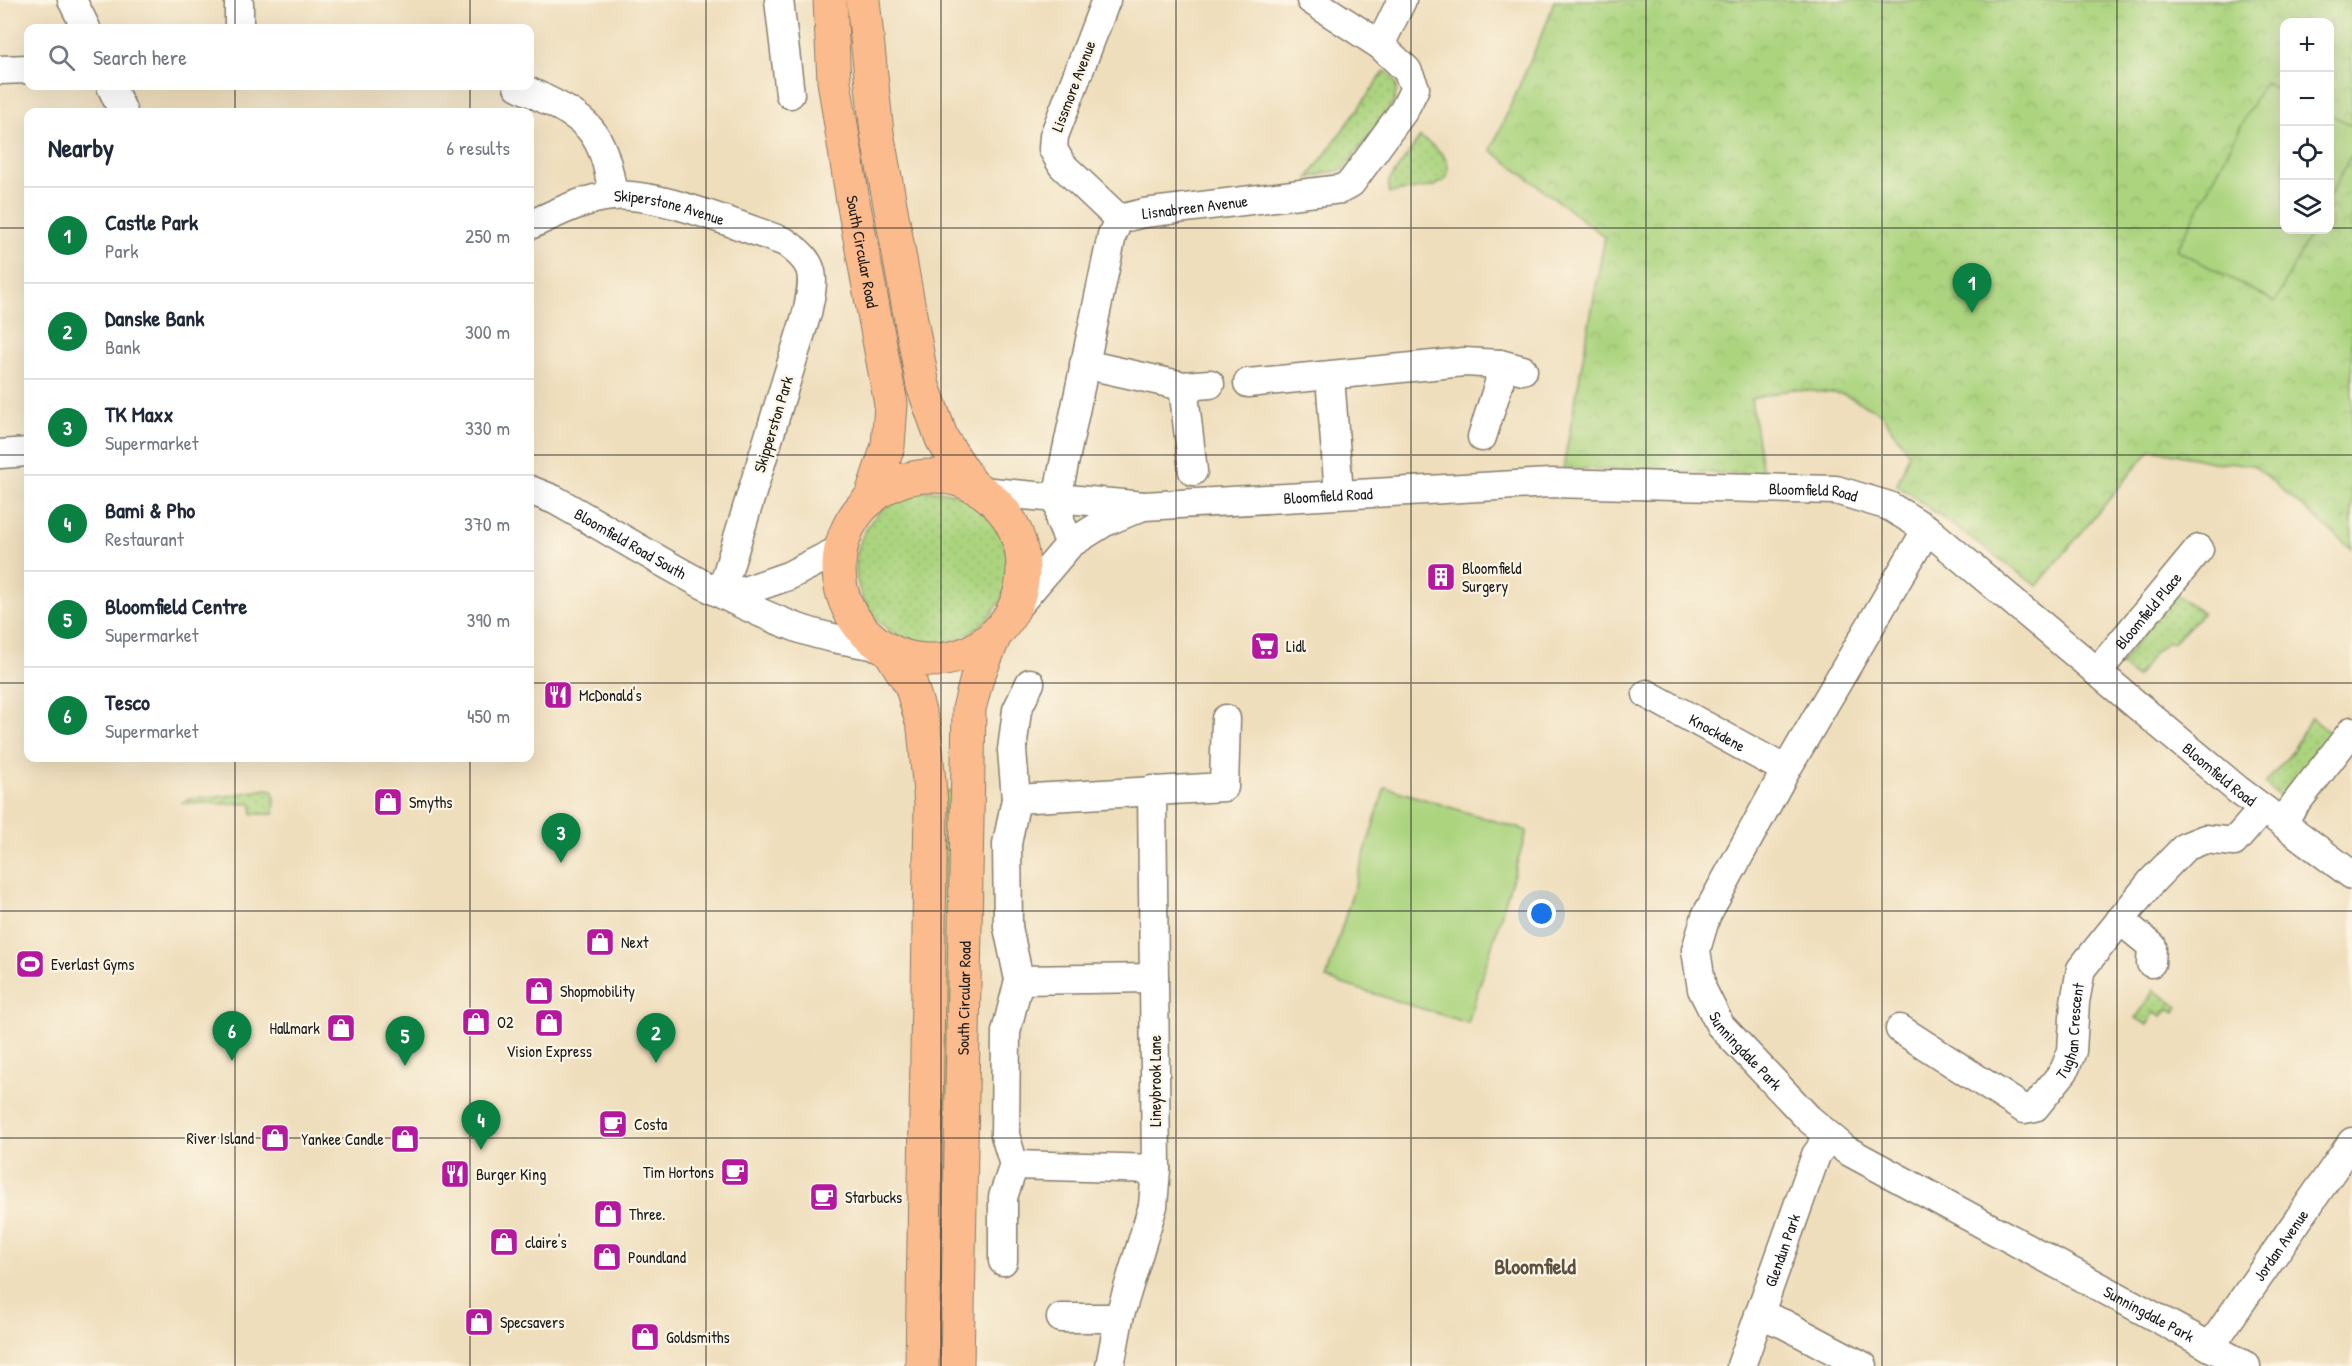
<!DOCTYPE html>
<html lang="en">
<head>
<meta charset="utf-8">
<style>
  :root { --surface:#fff; --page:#f2f2f3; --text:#1f2937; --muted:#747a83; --line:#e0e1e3; --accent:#0b8043 }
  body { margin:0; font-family:"Patrick Hand",sans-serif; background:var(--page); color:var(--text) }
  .controls { position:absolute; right:18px; top:18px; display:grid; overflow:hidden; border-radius:12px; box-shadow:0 6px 24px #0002 }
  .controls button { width:54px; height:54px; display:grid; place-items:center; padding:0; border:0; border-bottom:2px solid var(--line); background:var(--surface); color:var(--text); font:30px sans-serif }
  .you { position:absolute; left:1542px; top:914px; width:21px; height:21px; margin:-15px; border:4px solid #fff; border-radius:50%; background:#1a73e8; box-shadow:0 0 0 9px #1a73e833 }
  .badge { display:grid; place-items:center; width:39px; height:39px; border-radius:50%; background:var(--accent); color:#fff; font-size:20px; font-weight:700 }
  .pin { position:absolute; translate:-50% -50px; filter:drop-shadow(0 2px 3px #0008) }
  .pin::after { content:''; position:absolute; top:32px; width:21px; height:18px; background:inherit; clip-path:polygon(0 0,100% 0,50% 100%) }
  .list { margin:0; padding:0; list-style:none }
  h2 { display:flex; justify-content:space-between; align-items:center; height:78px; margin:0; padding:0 24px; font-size:26px }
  h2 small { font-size:20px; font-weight:400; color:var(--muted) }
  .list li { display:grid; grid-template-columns:39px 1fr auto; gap:18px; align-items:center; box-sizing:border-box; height:96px; padding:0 24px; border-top:2px solid var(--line) }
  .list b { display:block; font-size:22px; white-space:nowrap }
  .list p { margin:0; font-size:20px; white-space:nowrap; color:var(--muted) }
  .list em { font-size:20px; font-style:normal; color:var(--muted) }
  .icon { flex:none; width:33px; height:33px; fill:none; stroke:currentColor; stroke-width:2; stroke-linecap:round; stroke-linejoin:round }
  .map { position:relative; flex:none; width:2352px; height:1366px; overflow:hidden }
  .search { position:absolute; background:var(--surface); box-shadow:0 6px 24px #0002; left:24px; top:24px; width:510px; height:66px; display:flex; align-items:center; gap:15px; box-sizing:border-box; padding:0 21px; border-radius:12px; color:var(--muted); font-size:22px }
  .panel { position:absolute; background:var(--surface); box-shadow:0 6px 24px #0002; left:24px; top:108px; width:510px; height:654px; border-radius:12px }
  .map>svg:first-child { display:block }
</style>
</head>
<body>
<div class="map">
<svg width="2352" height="1366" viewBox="0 0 2352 1366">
  <defs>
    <pattern id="grass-dots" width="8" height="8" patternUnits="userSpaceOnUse" patternTransform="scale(1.5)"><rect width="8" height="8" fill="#acd47f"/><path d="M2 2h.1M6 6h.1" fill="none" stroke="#93b56d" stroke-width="1.8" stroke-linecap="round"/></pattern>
    <pattern id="park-crowns" width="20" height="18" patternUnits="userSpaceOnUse" patternTransform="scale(1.5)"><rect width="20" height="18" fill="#acd47f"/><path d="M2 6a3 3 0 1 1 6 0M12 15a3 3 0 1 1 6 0" fill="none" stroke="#93b56d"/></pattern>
  </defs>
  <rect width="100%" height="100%" fill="#fcf5e5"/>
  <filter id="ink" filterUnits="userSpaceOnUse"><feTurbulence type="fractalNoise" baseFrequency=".0167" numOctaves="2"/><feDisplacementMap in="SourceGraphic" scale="12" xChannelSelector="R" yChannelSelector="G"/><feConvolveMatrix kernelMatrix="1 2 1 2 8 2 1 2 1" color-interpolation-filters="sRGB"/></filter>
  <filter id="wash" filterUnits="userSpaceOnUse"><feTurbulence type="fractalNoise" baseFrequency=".008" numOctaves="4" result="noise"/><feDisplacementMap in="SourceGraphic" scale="24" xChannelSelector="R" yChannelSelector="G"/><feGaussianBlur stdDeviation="1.35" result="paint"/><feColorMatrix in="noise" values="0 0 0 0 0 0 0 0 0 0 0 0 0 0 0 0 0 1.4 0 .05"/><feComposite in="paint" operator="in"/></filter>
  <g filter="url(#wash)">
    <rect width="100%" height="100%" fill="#efdebc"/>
    <g fill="url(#grass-dots)" stroke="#64784e" stroke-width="1.5">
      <path d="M 1385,71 L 1393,77 L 1397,86 L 1394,102 L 1344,169 L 1308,178 Z"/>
      <path d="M 1420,137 C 1435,147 1455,158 1446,179 L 1435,186 L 1389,193 L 1389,181 Z"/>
      <circle cx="932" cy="567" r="76"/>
      <path d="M 2174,593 L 2203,613 L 2172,644 L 2168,642 L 2155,652 L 2136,677 L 2120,665 Z"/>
      <path d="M 2311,717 L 2333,736 L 2282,798 L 2265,784 L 2292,752 Z"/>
      <path d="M 267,789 L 272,790 L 275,799 L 274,814 L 252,814 L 252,804 L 182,803 L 188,799 L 226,796 Z"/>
      <path d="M 943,792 L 956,792 L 950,1239 L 936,1239 Z"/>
      <path d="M 2154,990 L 2178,1006 L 2175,1012 L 2168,1008 L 2162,1016 L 2155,1012 L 2147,1025 L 2136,1018 Z"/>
    </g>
    <path fill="url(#park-crowns)" stroke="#64784e" stroke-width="1.5" fill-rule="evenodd" d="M 1554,0 L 2352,0 L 2352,549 L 2253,465 L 2212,462 L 2151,449 L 2037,586 L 1897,485 L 1909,454 L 1881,413 L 1843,394 L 1792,389 L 1751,399 L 1763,474 L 1563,468 L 1605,237 L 1491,150 L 1548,20 ZM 2284,22 L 2330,22 L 2330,230 L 2284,230 Z"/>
    <g fill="#acd47f" stroke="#64784e" stroke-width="1.5">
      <path d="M 2264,82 L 2284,92 L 2284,230 L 2312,230 L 2275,302 L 2177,250 Z"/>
      <path d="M 2330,114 L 2352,126 L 2352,153 L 2330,196 Z"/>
      <path d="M 1385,787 L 1527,831 L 1468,1023 L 1326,979 Z"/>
    </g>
  </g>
  <g filter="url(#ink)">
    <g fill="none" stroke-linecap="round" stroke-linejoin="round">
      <g stroke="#867d6c" stroke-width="31">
        <g id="minor">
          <path d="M 72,0 L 86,28"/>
          <path d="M 779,0 L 790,94"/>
          <path d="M 1106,0 L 1054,136 L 1053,149 L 1062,165 L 1119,219"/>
          <path d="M 239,4 L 239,28"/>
          <path d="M 1380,45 L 1402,0"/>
          <path d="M 0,70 L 28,69"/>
          <path d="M 111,86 L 123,112"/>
          <path d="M 518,86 C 582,118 602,119 613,196"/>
          <path id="s1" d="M 530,225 C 557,213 582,199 612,196 C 656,191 742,227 785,242 C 817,264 815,276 807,313 L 721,593"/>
          <path d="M 1084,364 L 1183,386 L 1210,384"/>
          <path d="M 1330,377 L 1339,494"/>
          <path d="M 1248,383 L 1464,362 L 1500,364 L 1523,370"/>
          <path d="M 1183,386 L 1193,471"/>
          <path d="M 1482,437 L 1499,383 L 1500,364"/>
          <path d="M 0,454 L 28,452"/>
          <path id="s2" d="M 530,490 L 555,500 C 632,543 716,598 798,628 C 825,638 854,642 883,647"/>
          <path id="s3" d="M 981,491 L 1144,506 L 1550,483 L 1836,490 L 1889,506 L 1927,529 L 2238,790 L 2352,875"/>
          <path id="s4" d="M 1927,529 L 1786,770 L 1706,916 L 1696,950 L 1702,989 L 1720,1025 L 1808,1118 L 1846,1150 L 2246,1366"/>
          <path id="s5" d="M 1070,544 L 1060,521 L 1059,488 L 1112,235 L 1119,219 L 1144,213 L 1341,189 L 1351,183 L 1404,110 L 1415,88 L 1407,70 L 1380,45 L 1311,0"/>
          <path d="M 730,596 L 788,576 L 841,549"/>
          <path d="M 1012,612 L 1070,544 L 1105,522 L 1143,506"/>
          <path id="s6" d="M 2097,672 L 2199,549"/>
          <path id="s7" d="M 1647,694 L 1786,770"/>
          <path d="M 1016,799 L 1224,787 L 1226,719"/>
          <path d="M 2282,821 L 2352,731"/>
          <path d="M 2120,920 L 2152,946 L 2151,963"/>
          <path d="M 1019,980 L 1154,978"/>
          <path id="s8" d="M 1900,1029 L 2024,1109 L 2035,1107 L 2064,1071 L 2072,1051 L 2075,1002 L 2081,969 L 2152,881 L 2185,847 L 2205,839 L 2234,842 L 2263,809"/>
          <path d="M 1014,1165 L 1156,1169"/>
          <path d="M 1003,1261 L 1003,1197 L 1014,1165 L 1005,1135 L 1006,1032 L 1019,980 L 1008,927 L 1007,844 L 1016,799 L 1012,750 L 1017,710 L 1030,683"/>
          <path d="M 1759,1314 L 1784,1324 L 1863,1366"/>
          <path d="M 1061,1318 L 1119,1318"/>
          <path id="s9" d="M 2210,1347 L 2352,1142"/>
          <path d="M 1110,1366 L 1119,1318 L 1153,1206 L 1156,1169 L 1152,790"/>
          <path id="s10" d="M 1741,1366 L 1816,1155 L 1829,1137"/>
        </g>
      </g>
      <g stroke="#867d6c" stroke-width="35">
        <g id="highway">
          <path id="s11" d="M 830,0 L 834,81 L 853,201 L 891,404 L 888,446 L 870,500"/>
          <path d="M 863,0 L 877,133 L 923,386 L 942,439 L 973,486"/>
          <circle cx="931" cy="568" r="92"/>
          <path d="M 889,650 L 911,685 L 924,728 L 931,804 L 922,1366"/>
          <path id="s12" d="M 957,1366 L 969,709 L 977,678 L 995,635"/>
        </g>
      </g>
      <use href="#minor" stroke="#fff" stroke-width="28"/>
      <use href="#highway" stroke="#fbbb8d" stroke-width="33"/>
    </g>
  </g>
  <path fill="none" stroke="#1c1c1c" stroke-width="1.5" stroke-opacity="0.55" d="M 235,0 L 235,28M 470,0 L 470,28M 706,0 L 706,1366M 941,0 L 941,1366M 1176,0 L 1176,1366M 1411,0 L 1411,1366M 1646,0 L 1646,1366M 1882,0 L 1882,1366M 2117,0 L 2117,1366M 235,86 L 235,112M 470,86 L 470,112M 0,228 L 28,228M 530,228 L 2284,228M 2330,228 L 2352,228M 0,455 L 28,455M 530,455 L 2352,455M 0,683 L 28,683M 530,683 L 2352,683M 235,758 L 235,1366M 470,758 L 470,1366M 0,911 L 2352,911M 0,1138 L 2352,1138"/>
  <defs>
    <g id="building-square" transform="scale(1.5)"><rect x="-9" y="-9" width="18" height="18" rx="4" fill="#b5179e" stroke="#fcf5e5"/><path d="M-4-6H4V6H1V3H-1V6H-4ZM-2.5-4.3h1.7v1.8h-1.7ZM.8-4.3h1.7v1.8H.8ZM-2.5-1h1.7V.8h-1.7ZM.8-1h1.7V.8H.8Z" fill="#fff"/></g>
    <g id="supermarket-square" transform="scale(1.5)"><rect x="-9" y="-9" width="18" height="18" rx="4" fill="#b5179e" stroke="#fcf5e5"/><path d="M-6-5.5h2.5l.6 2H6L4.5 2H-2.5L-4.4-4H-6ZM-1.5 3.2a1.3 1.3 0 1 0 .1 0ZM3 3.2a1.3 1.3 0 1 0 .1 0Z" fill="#fff"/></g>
    <g id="restaurant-square" transform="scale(1.5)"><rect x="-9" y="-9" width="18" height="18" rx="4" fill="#b5179e" stroke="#fcf5e5"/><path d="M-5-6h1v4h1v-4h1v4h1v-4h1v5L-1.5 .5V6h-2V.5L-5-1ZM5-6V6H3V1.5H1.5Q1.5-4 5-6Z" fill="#fff"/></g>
    <g id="shop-square" transform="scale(1.5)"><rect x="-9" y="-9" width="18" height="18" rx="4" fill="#b5179e" stroke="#fcf5e5"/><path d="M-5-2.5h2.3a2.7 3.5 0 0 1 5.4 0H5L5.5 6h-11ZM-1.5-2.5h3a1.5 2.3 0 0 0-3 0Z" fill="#fff"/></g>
    <g id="stadium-square" transform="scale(1.5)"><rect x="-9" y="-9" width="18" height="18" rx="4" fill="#b5179e" stroke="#fcf5e5"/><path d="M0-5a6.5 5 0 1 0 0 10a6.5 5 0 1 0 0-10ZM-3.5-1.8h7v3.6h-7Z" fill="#fff"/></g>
    <g id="cafe-square" transform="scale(1.5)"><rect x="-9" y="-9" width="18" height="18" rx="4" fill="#b5179e" stroke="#fcf5e5"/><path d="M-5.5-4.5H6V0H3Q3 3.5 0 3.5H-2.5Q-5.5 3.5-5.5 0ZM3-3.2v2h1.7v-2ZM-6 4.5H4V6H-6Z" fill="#fff"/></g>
  </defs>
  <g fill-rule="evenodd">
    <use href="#building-square" x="1441" y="577"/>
    <use href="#supermarket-square" x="1265" y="646"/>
    <use href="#restaurant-square" x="558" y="695"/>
    <use href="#shop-square" x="388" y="802"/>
    <use href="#shop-square" x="600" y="942"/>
    <use href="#stadium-square" x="30" y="964"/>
    <use href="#shop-square" x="539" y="991"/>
    <use href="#shop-square" x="476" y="1022"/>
    <use href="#shop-square" x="549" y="1023"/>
    <use href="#shop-square" x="341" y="1028"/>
    <use href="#cafe-square" x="613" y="1124"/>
    <use href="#shop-square" x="275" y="1138"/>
    <use href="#shop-square" x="405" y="1139"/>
    <use href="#cafe-square" x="735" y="1172"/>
    <use href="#restaurant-square" x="455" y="1174"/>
    <use href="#cafe-square" x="824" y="1197"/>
    <use href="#shop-square" x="608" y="1214"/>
    <use href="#shop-square" x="504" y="1242"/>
    <use href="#shop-square" x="607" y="1257"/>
    <use href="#shop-square" x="479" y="1322"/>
    <use href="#shop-square" x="645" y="1337"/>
  </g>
  <g text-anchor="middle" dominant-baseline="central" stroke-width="4.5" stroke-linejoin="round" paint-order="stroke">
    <g font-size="16" fill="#1c1c1c" stroke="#fcf5e5">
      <text transform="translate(1073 86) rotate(-69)">Lissmore Avenue</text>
      <text stroke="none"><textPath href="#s5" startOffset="411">Lisnabreen Avenue</textPath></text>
      <text stroke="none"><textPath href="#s1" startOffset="146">Skiperstone Avenue</textPath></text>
      <text stroke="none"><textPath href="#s11" startOffset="254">South Circular Road</textPath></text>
      <text transform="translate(773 424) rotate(-73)">Skipperston Park</text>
      <text stroke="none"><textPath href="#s3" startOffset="834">Bloomfield Road</textPath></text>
      <text stroke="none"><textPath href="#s3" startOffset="348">Bloomfield Road</textPath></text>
      <text stroke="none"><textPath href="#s2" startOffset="114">Bloomfield Road South</textPath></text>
      <text stroke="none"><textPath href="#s6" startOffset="80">Bloomfield Place</textPath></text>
      <text stroke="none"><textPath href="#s7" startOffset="80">Knockdene</textPath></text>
      <text stroke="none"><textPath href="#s3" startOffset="1338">Bloomfield Road</textPath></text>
      <text stroke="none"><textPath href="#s12" startOffset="368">South Circular Road</textPath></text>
      <text stroke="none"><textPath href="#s8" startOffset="246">Tughan Crescent</textPath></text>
      <text stroke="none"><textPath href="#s4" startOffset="597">Sunningdale Park</textPath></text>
      <text transform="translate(1155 1081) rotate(-90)">Lineybrook Lane</text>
      <text stroke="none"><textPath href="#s9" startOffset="124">Jordan Avenue</textPath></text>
      <text stroke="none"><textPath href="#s10" startOffset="123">Glendun Park</textPath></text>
      <text stroke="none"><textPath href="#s4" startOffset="1083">Sunningdale Park</textPath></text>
    </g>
    <g font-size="16" fill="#1c1c1c" stroke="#fcf5e5" text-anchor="start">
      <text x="1462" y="568">Bloomfield<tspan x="1462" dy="18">Surgery</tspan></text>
      <text x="1286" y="646">Lidl</text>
      <text x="579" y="695">McDonald's</text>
      <text x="409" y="802">Smyths</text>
      <text x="621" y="942">Next</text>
      <text x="51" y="964">Everlast Gyms</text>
      <text x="560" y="991">Shopmobility</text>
      <text x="497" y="1022">O2</text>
      <text x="320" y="1028" text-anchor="end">Hallmark</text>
      <text x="549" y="1051" text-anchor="middle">Vision Express</text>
      <text x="634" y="1124">Costa</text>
      <text x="254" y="1138" text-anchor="end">River Island</text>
      <text x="384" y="1139" text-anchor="end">Yankee Candle</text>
      <text x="714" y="1172" text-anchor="end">Tim Hortons</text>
      <text x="476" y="1174">Burger King</text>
      <text x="845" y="1197">Starbucks</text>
      <text x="629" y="1214">Three.</text>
      <text x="525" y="1242">claire's</text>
      <text x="628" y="1257">Poundland</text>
      <text x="500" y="1322">Specsavers</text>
      <text x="666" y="1337">Goldsmiths</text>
    </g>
    <g font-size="22" font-weight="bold" fill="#5e5141" stroke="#fcf5e5">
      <text x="1535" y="1266">Bloomfield</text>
    </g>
  </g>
</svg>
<div class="controls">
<button>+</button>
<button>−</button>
<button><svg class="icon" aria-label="locate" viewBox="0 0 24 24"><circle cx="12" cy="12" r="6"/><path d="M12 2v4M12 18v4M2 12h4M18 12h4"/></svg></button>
<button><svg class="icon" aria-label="layers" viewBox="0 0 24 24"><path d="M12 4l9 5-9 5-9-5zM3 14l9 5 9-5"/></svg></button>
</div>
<div class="you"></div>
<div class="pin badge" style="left:1972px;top:313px">1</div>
<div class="pin badge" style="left:656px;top:1063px">2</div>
<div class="pin badge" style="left:561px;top:863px">3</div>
<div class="pin badge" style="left:481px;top:1150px">4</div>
<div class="pin badge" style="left:405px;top:1066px">5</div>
<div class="pin badge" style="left:232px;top:1061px">6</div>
<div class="search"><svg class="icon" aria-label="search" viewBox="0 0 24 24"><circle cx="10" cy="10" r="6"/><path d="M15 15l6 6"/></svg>Search here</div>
<section class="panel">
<h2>Nearby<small>6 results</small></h2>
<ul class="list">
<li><span class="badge">1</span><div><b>Castle Park</b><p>Park</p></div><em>250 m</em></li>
<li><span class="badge">2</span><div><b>Danske Bank</b><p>Bank</p></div><em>300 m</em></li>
<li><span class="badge">3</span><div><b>TK Maxx</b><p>Supermarket</p></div><em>330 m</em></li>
<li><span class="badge">4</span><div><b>Bami &amp; Pho</b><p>Restaurant</p></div><em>370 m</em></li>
<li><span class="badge">5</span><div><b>Bloomfield Centre</b><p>Supermarket</p></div><em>390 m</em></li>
<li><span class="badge">6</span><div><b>Tesco</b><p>Supermarket</p></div><em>450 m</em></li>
</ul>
</section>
</div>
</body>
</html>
